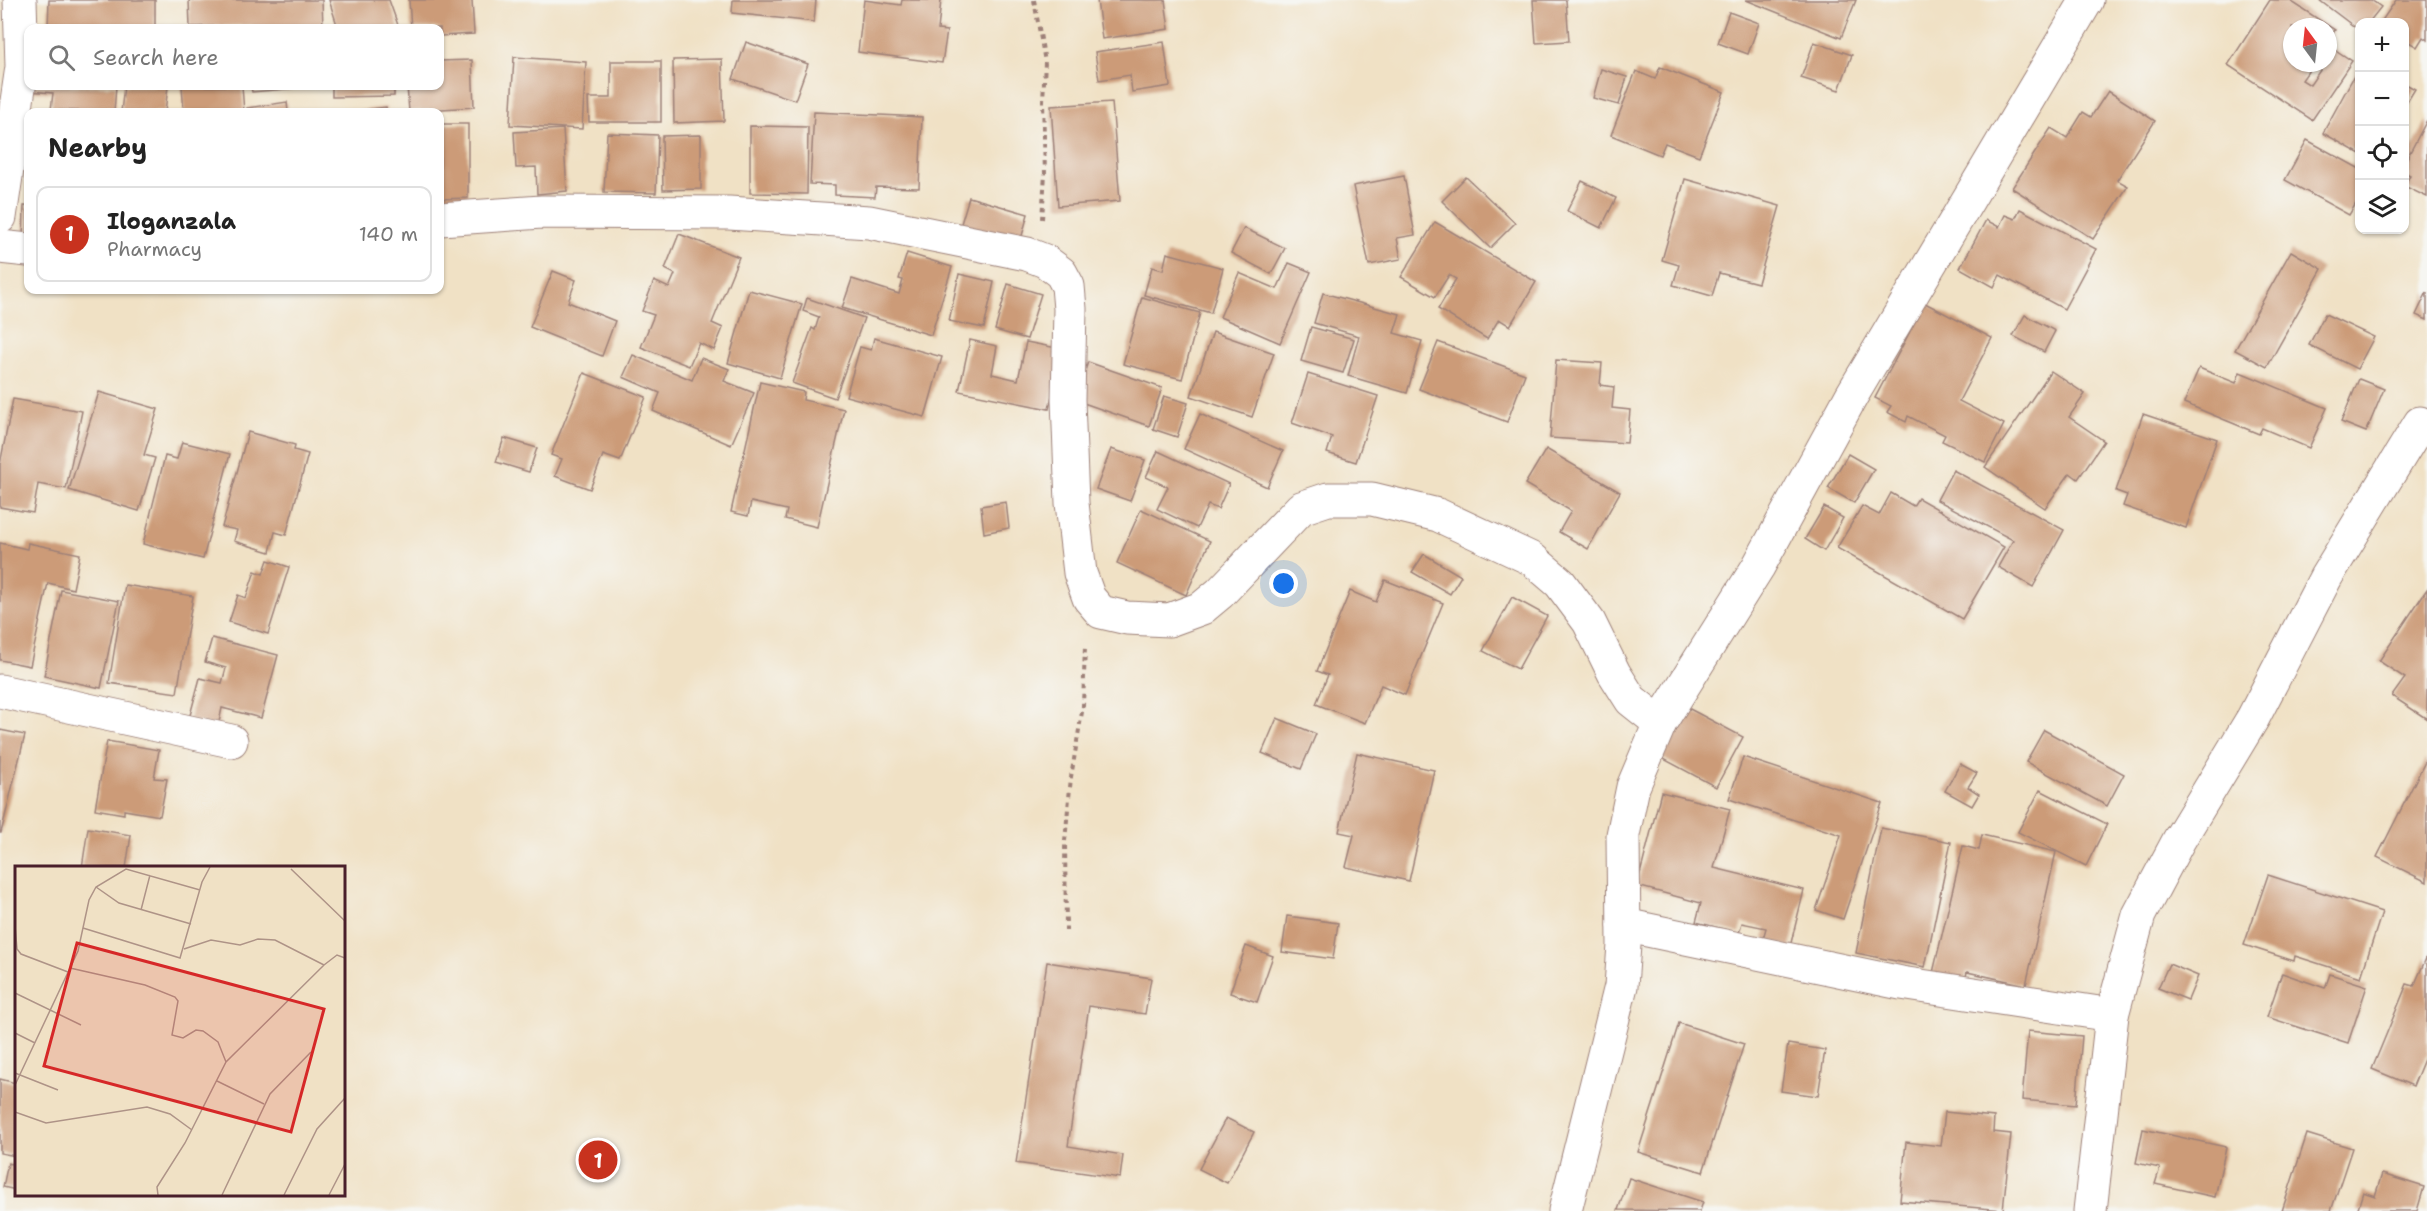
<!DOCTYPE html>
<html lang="en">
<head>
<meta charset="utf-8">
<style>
  :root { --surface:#fff; --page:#f6f6f6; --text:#222; --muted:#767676; --line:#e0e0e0; --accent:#c8321e }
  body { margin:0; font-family:"Shantell Sans",sans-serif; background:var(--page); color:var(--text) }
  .controls { position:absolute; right:18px; top:18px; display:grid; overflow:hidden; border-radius:12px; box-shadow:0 2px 4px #0004 }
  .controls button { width:54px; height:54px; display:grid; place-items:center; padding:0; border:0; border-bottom:2px solid var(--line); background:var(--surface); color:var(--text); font:30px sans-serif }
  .compass { position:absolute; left:2283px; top:18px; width:54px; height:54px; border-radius:50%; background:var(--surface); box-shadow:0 2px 4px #0004; rotate:345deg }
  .you { position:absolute; left:1284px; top:584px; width:21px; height:21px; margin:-15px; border:4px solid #fff; border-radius:50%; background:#1a73e8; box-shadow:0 0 0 9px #1a73e833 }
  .badge { display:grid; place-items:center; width:39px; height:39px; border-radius:50%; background:var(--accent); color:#fff; font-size:20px; font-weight:700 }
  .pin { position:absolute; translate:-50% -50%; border:3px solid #fff; box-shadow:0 2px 6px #0006 }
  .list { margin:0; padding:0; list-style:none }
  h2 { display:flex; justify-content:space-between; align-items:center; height:78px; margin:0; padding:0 24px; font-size:26px }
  h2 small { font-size:20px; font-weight:400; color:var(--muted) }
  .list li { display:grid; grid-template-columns:39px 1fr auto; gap:18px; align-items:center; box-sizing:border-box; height:96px; margin:0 12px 12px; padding:0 12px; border:2px solid var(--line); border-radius:12px }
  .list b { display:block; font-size:22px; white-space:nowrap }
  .list p { margin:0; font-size:20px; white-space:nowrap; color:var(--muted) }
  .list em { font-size:20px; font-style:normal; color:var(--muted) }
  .icon { flex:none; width:33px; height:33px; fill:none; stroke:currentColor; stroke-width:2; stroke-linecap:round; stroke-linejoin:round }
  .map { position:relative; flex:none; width:2427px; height:1211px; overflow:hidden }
  .search { position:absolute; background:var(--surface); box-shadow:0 2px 4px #0004; left:24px; top:24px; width:420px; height:66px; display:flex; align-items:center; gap:15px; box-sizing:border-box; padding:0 21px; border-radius:12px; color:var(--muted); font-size:22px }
  .panel { position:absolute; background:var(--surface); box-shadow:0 2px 4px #0004; left:24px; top:108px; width:420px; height:186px; border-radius:12px }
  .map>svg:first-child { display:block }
</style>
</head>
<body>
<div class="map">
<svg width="2427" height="1211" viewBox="0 0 2427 1211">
  <rect width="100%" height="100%" fill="#f6f6f2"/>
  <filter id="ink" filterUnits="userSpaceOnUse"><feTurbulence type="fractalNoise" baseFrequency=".0167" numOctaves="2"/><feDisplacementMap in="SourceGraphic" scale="12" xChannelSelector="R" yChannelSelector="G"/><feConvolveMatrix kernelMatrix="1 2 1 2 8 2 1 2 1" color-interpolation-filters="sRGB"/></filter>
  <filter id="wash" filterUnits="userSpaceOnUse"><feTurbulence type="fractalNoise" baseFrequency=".008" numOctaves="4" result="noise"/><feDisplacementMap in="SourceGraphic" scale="24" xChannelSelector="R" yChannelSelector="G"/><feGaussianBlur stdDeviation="1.35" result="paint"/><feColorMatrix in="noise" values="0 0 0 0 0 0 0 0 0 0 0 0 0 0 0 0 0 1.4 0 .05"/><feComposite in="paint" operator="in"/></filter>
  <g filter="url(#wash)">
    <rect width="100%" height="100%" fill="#f0e1c5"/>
    <g id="blocks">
      <g fill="#cc9b78">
        <path d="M 49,0 L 155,0 L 155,28 L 48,28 Z"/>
        <path d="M 189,0 L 322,0 L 323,28 L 252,28 L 252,25 L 190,27 Z"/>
        <path d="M 329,0 L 389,0 L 399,28 L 338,28 Z"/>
        <path d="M 409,0 L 472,0 L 474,34 L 440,36 L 440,28 L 411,28 Z"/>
        <path d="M 733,0 L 816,0 L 814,22 L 732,13 Z"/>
        <path d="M 864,0 L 901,5 L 902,0 L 941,0 L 938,30 L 947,31 L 942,63 L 858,52 Z"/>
        <path d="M 1097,0 L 1165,0 L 1169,29 L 1102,39 Z"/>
        <path d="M 1533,0 L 1566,0 L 1569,41 L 1536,43 Z"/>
        <path d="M 1746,0 L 1856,0 L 1841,38 Z"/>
        <path d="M 2270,0 L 2289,0 L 2335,30 L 2328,41 L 2328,27 L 2292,27 L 2292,63 L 2314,63 L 2302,80 L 2310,85 L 2325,63 L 2328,63 L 2328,58 L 2334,49 L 2352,61 L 2312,120 L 2228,65 Z"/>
        <path d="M 2319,0 L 2371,0 L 2381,7 L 2369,22 L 2360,22 L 2360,31 Z"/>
        <path d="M 2396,0 L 2427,0 L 2427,40 L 2423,37 L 2417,47 L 2404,39 L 2404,22 L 2381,22 Z"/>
        <path d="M 1729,12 L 1759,23 L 1748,54 L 1718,43 Z"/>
        <path d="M 746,42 L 808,64 L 795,100 L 733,79 Z"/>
        <path d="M 1164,42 L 1170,86 L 1132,92 L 1130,75 L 1099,80 L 1095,52 Z"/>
        <path d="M 1814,42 L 1852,55 L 1839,90 L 1801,78 Z"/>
        <path d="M 514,57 L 586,62 L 582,129 L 510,125 Z"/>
        <path d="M 722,59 L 724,121 L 674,123 L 673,60 Z"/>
        <path d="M 472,60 L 474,107 L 409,111 L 407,86 L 440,86 L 440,61 Z"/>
        <path d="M 611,61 L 661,61 L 661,122 L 589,122 L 588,98 L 611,98 Z"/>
        <path d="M 2360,65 L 2360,154 L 2323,133 Z"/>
        <path d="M 1660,67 L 1724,92 L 1699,156 L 1665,143 L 1660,155 L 1611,135 L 1636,71 L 1655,79 Z"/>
        <path d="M 1601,69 L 1627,77 L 1619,105 L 1593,98 Z"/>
        <path d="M 2404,83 L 2415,89 L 2404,107 Z"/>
        <path d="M 28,86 L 116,86 L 114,112 L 51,110 L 53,93 L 28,91 Z"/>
        <path d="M 124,86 L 168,86 L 165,112 L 121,112 Z"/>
        <path d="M 182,86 L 242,86 L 244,112 L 184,112 Z"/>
        <path d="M 251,86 L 309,86 L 309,87 L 252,92 Z"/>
        <path d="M 332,86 L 394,86 L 394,96 L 332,97 Z"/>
        <path d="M 2108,91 L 2155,121 L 2117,180 L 2128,186 L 2093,239 L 2012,188 L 2051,128 L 2067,138 L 2083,112 L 2091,117 Z"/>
        <path d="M 287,102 L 288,112 L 248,112 L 247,108 Z"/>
        <path d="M 1112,102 L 1120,201 L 1058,206 L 1051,106 Z"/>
        <path d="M 386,107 L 387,112 L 357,112 L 357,111 Z"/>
        <path d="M 814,112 L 922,117 L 919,188 L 876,187 L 875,197 L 835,195 L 835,185 L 810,184 Z"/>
        <path d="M 2427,120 L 2427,197 L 2404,186 L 2410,175 L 2404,172 L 2404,164 Z"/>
        <path d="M 440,124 L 468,124 L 468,198 L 440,199 Z"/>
        <path d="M 750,126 L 808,127 L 807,194 L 750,193 Z"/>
        <path d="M 563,129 L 567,191 L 537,194 L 536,167 L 516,168 L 514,132 Z"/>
        <path d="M 28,131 L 28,167 L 21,167 Z"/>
        <path d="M 607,133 L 658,135 L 656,193 L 604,192 Z"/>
        <path d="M 701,135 L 701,189 L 663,190 L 662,136 Z"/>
        <path d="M 2307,140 L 2360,169 L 2360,197 L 2349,215 L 2285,180 Z"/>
        <path d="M 1404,176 L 1415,235 L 1397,238 L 1401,259 L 1369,265 L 1353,186 Z"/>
        <path d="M 1466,177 L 1515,223 L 1490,248 L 1442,201 Z"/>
        <path d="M 1685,179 L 1780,206 L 1758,283 L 1719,273 L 1712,296 L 1673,285 L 1679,265 L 1662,260 Z"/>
        <path d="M 1582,181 L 1616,198 L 1601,228 L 1567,211 Z"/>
        <path d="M 969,197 L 1028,214 L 1020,243 L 960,227 Z"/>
        <path d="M 24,206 L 28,206 L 28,237 L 23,237 Z"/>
        <path d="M 2020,209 L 2096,249 L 2064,309 L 2000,275 L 1994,287 L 1960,268 L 1986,220 L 1999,227 L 2005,215 L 2015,219 Z"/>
        <path d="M 1435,222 L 1536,282 L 1510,326 L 1499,319 L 1487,339 L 1438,309 L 1456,279 L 1449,275 L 1435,297 L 1401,277 Z"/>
        <path d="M 1244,228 L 1285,248 L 1271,274 L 1231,253 Z"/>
        <path d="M 679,234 L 739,257 L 712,323 L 723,328 L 714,350 L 699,343 L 689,366 L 641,347 L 654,315 L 642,311 L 654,281 L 669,288 L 675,274 L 665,269 Z"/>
        <path d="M 2291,251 L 2322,269 L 2267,367 L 2235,350 Z"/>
        <path d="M 907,253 L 952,267 L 931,335 L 842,308 L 852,279 L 899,294 L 903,280 L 899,279 Z"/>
        <path d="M 1167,253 L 1223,268 L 1211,313 L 1144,295 L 1152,267 L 1163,270 Z"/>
        <path d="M 1289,263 L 1311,272 L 1280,343 L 1220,317 L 1239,273 L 1277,289 Z"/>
        <path d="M 553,271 L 576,280 L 568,302 L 615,321 L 602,356 L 530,327 Z"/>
        <path d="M 959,274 L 994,282 L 984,328 L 949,321 Z"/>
        <path d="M 1008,284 L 1041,294 L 1027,339 L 995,330 Z"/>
        <path d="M 749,290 L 802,304 L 780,378 L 728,363 Z"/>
        <path d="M 2427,292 L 2427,320 L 2416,315 Z"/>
        <path d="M 1323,293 L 1400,314 L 1394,333 L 1422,341 L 1407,393 L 1348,376 L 1359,336 L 1314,323 Z"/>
        <path d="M 1142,297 L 1200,313 L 1182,379 L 1123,364 Z"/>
        <path d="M 807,298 L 864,318 L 835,398 L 792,383 L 812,328 L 815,330 L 819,317 L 803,311 Z"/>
        <path d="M 1925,303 L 1992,338 L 1959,401 L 2004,424 L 1985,462 L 1942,441 L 1945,435 L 1908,416 L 1906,422 L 1887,412 L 1891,406 L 1875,398 Z"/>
        <path d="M 2325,314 L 2374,337 L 2357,369 L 2309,345 Z"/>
        <path d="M 2025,315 L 2055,331 L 2044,352 L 2013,336 Z"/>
        <path d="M 1311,327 L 1354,339 L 1343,373 L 1301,361 Z"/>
        <path d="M 1213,332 L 1274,353 L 1252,417 L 1191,396 Z"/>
        <path d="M 874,338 L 942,357 L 925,417 L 846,396 L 860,347 L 871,350 Z"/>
        <path d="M 970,340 L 997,346 L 992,374 L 1018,380 L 1026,342 L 1062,349 L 1049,409 L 959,391 Z"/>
        <path d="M 1438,342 L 1525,374 L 1507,422 L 1419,389 Z"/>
        <path d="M 633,355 L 692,380 L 701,358 L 729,369 L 724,381 L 754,393 L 731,445 L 653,411 L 660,393 L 623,377 Z"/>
        <path d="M 1556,360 L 1602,363 L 1600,385 L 1614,387 L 1612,408 L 1630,410 L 1627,443 L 1550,438 Z"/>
        <path d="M 1088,362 L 1162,388 L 1149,426 L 1075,400 Z"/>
        <path d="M 2199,368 L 2236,383 L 2240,372 L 2327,408 L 2309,448 L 2262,428 L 2259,434 L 2184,403 Z"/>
        <path d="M 2051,371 L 2085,394 L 2069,417 L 2104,441 L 2078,479 L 2070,473 L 2045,508 L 1985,467 Z"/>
        <path d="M 584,373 L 646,397 L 620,461 L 603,455 L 590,489 L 555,476 L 562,459 L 551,455 Z"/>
        <path d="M 1308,374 L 1378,396 L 1356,462 L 1327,453 L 1332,437 L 1292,423 Z"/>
        <path d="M 2359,379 L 2384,389 L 2366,432 L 2341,422 Z"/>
        <path d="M 760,382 L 804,392 L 803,400 L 844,409 L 817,527 L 785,519 L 787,510 L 751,502 L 748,516 L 731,512 Z"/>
        <path d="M 99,392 L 158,409 L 144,455 L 155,458 L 139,511 L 69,490 Z"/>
        <path d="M 1164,396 L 1188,403 L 1177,437 L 1153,429 Z"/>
        <path d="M 13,399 L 82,411 L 66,489 L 38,484 L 33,513 L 0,507 L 0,464 Z"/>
        <path d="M 1200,414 L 1283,451 L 1267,487 L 1184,449 Z"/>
        <path d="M 2143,414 L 2217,439 L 2186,528 L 2123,506 L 2127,495 L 2116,491 Z"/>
        <path d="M 248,432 L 295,445 L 294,450 L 308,454 L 286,535 L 275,532 L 270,552 L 234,541 L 237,530 L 222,527 Z"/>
        <path d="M 504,438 L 537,448 L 529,472 L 496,462 Z"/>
        <path d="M 182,442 L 230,454 L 203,559 L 143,544 L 165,456 L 177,459 Z"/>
        <path d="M 1111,449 L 1145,460 L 1130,501 L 1096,489 Z"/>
        <path d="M 1546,449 L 1620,492 L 1588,549 L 1559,532 L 1571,511 L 1525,484 Z"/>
        <path d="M 1158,451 L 1229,484 L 1218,509 L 1208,505 L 1197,528 L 1157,509 L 1168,487 L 1146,477 Z"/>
        <path d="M 1848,454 L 1874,469 L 1854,503 L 1828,488 Z"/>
        <path d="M 1953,470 L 2064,530 L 2033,587 L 1998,567 L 2013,540 L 1937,500 Z"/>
        <path d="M 1891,493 L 1913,506 L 1918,498 L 2004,547 L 1962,619 L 1837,548 L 1862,506 L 1879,515 Z"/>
        <path d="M 1006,502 L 1009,528 L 984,533 L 981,506 Z"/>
        <path d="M 1824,507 L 1843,518 L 1824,551 L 1805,539 Z"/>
        <path d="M 1141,509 L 1210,541 L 1186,595 L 1117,563 Z"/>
        <path d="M 0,543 L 27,549 L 28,543 L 80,554 L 73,589 L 48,583 L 30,666 L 0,660 Z"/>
        <path d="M 1424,554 L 1461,576 L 1450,594 L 1412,572 Z"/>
        <path d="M 268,560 L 289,567 L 268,634 L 229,622 L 238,595 L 246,598 L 255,571 L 263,574 Z"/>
        <path d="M 1385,580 L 1443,603 L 1405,695 L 1381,685 L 1365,723 L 1316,704 L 1328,675 L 1317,671 L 1350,591 L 1376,602 Z"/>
        <path d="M 125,585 L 193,596 L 177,693 L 109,683 Z"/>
        <path d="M 2427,589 L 2427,719 L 2392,696 L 2405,678 L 2379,661 Z"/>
        <path d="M 61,590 L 119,601 L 101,688 L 44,676 Z"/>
        <path d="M 1512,597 L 1547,616 L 1518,669 L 1483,651 Z"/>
        <path d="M 212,638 L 278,655 L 261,718 L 222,708 L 218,727 L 189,719 L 200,678 L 222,683 L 226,668 L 205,662 Z"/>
        <path d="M 1686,707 L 1743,737 L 1716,787 L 1660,757 Z"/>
        <path d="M 1277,718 L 1316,734 L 1301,769 L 1262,753 Z"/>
        <path d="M 0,730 L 25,735 L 1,833 L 0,833 Z"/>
        <path d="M 2044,730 L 2124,774 L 2107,806 L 2026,762 Z"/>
        <path d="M 107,741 L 159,750 L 154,778 L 167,779 L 160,816 L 124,810 L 124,814 L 95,809 Z"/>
        <path d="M 1357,753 L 1434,770 L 1409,881 L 1346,867 L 1354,835 L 1339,832 Z"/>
        <path d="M 1743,757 L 1882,803 L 1843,919 L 1816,910 L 1841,835 L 1729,799 Z"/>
        <path d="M 2427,758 L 2427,882 L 2377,857 Z"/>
        <path d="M 1960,764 L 1977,773 L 1968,787 L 1979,794 L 1972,806 L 1945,791 Z"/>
        <path d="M 2040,790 L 2107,824 L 2086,866 L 2018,832 Z"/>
        <path d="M 1661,792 L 1730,809 L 1714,868 L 1804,890 L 1790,947 L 1763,939 L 1766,928 L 1742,923 L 1739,933 L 1696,922 L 1701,903 L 1637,886 Z"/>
        <path d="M 88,828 L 131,835 L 126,868 L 82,868 Z"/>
        <path d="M 1881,828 L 1951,842 L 1925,967 L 1856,953 Z"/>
        <path d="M 1982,835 L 2056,852 L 2026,985 L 1967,972 L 1964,985 L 1932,977 L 1963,846 L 1979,850 Z"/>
        <path d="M 2268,875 L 2382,912 L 2361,977 L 2295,956 L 2294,961 L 2244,945 Z"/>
        <path d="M 1287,916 L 1338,923 L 1333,959 L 1282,952 Z"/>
        <path d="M 1246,946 L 1273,956 L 1257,1002 L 1230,993 Z"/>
        <path d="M 2427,956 L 2427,1052 L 2413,1086 L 2372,1069 L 2407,984 L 2414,986 Z"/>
        <path d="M 1047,962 L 1151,978 L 1145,1014 L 1089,1006 L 1068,1146 L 1123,1155 L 1120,1178 L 1016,1163 Z"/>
        <path d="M 2169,964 L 2198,976 L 2188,1000 L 2158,988 Z"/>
        <path d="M 2282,973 L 2325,988 L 2330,974 L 2367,986 L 2348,1043 L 2267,1017 Z"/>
        <path d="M 1679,1023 L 1744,1044 L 1703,1172 L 1638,1152 Z"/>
        <path d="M 2028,1031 L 2082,1036 L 2076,1105 L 2022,1100 Z"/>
        <path d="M 1788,1044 L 1825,1050 L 1818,1096 L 1781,1091 Z"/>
        <path d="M 0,1079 L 16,1083 L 16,1156 L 0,1153 Z"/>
        <path d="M 1945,1112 L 1994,1117 L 1993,1132 L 2011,1134 L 2003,1210 L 1900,1201 L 1906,1142 L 1941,1146 Z"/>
        <path d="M 1226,1118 L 1254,1132 L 1227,1183 L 1199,1169 Z"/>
        <path d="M 2143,1129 L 2226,1147 L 2215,1197 L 2155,1184 L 2160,1168 L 2136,1163 Z"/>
        <path d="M 2307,1134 L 2352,1148 L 2331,1211 L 2282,1211 Z"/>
        <path d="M 8,1163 L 16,1165 L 16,1190 L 3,1187 Z"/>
        <path d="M 2382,1174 L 2424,1187 L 2417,1211 L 2357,1211 L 2363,1192 L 2375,1196 Z"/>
        <path d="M 1629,1178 L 1703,1202 L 1700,1211 L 1618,1210 Z"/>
      </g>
    </g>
  </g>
  <g filter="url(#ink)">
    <use href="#blocks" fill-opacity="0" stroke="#9d8078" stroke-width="1.5"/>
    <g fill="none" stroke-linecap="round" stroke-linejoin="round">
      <g stroke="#9d8078" stroke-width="35">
        <g id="street">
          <path d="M 0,217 L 22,67 L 20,0"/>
          <path d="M 440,219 L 542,212 L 729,213 L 869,222 L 1027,254 L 1045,261 L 1061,273 L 1068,286 L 1070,309 L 1068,400 L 1072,503 L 1080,573 L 1089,598 L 1101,612 L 1127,618 L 1169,620 L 1202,608 L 1220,593 L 1301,508 L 1328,499 L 1372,499 L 1438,515 L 1532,559 L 1560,583 L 1589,622 L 1614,673 L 1631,700 L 1660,723"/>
          <path d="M 0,247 L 28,250"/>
          <path d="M 0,691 L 231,741"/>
          <path d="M 1624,925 L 1901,983 L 2112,1015"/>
          <path d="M 1565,1211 L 1621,986 L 1624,945 L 1623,835 L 1633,787 L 1660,723 L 1758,567 L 1852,395 L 2087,0"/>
          <path d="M 2090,1211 L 2112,1015 L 2139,915 L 2179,840 L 2253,718 L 2326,577 L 2420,423"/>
        </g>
      </g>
      <g stroke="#9d8078" stroke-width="4" stroke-dasharray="4.5 4.5" stroke-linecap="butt">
        <path d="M 1034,0 L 1045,62 L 1043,101 L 1045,174 L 1042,219"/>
        <path d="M 1066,931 L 1065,841 L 1071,777 L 1083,706 L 1085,646"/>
      </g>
      <use href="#street" stroke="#fff" stroke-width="33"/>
    </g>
  </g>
  <g transform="translate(15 866)">
    <rect width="330" height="330" fill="#f0e1c5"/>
    <path fill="none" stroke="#ae9387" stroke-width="1.5" d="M 276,3 L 330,55M 81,21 L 104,37 L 176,58M 126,44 L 135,9M 0,60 L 2,83 L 6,88 L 53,106M 68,62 L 165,92 L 187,16 L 195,1M 169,83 L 196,74 L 225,79 L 243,73 L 260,74 L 309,99M 55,102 L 130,119 L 160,131 L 163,135 L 157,169 L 168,172 L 181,164 L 188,165 L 203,176 L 211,196M 0,127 L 66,159M 0,167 L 20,177M 0,207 L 43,224M 202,215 L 249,238M 0,219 L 63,85 L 74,34 L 81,21 L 111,3 L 185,24M 0,246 L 31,257 L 132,241 L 155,248 L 177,264M 143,329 L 142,321 L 170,277 L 211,196 L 309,99 L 322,89 L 330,92M 207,329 L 255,228 L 296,186M 269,329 L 302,263 L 330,232M 314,329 L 330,298"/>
    <path fill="#d62828" fill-opacity="0.15" stroke="#d62828" stroke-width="3" d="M 62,77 L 309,143 L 276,266 L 29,200 Z"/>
    <rect width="330" height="330" fill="none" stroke="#4a1f2b" stroke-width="3"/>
  </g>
</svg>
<div class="controls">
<button>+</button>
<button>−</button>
<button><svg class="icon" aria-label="locate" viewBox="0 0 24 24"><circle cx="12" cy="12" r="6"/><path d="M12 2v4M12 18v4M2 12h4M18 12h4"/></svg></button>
<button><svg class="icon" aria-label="layers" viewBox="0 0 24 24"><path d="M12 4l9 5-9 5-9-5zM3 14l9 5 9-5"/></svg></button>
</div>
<svg class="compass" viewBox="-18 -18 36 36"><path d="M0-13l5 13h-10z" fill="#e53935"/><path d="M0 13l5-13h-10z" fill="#767676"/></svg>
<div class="you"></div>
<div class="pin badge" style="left:598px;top:1160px">1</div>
<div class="search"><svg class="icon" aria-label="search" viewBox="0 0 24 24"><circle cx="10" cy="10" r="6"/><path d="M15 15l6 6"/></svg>Search here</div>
<section class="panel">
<h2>Nearby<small></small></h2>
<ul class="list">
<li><span class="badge">1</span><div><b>Iloganzala</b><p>Pharmacy</p></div><em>140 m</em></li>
</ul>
</section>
</div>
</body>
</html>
